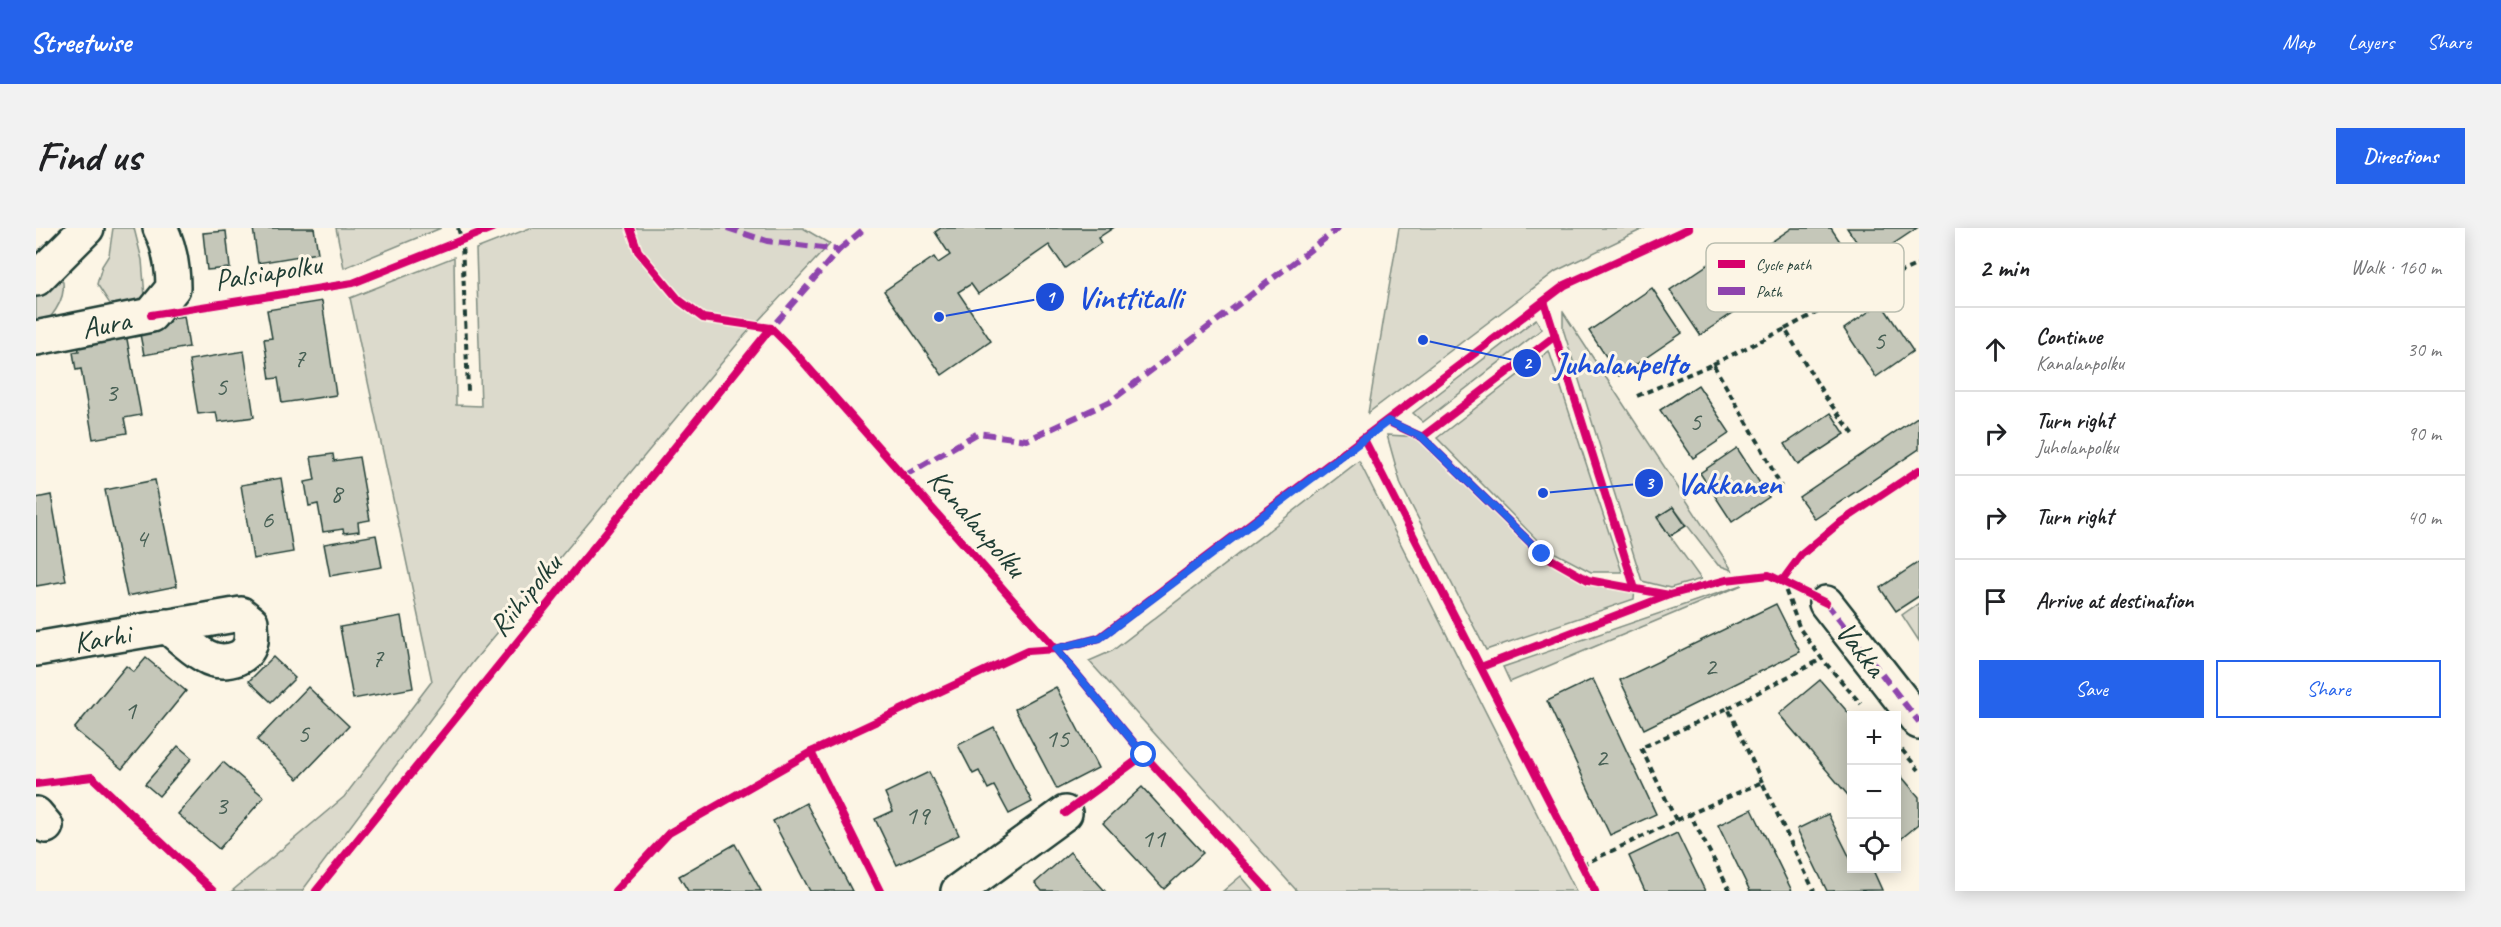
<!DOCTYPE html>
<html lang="en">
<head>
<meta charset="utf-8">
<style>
  :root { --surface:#fff; --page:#f2f2f2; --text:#202124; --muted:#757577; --line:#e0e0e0; --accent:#2563eb }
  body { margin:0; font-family:Caveat,sans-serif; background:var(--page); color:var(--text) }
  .controls { position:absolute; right:18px; bottom:18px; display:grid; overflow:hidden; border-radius:0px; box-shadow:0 3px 15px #0003 }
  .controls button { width:54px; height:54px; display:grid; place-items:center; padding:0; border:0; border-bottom:2px solid var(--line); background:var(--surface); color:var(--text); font:30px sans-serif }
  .stop { position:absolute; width:18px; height:18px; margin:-14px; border:4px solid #2563eb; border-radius:50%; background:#fff }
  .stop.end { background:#2563eb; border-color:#fff; box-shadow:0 2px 6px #0008 }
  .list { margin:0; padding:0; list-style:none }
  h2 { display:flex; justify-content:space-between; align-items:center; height:78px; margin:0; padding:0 24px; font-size:26px }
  h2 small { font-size:20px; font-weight:400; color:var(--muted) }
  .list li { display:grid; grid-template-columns:39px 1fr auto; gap:18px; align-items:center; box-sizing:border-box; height:84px; padding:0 24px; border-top:2px solid var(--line) }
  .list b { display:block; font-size:22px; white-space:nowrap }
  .list p { margin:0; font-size:20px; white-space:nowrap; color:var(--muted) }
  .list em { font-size:20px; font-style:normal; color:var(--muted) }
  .actions { display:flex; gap:12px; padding:18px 24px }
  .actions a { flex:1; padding:14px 0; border:2px solid var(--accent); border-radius:0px; text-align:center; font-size:21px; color:var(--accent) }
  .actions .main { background:var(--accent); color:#fff }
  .icon { flex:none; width:33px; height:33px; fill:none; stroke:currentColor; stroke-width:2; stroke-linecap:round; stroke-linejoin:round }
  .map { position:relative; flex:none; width:1883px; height:663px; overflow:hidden; border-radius:0px }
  header { display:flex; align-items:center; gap:36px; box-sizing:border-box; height:84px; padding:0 30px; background:var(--accent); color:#fff }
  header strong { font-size:28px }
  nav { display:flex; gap:33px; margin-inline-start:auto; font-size:21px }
  .intro { display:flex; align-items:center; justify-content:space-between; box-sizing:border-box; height:144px; padding:0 36px }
  h1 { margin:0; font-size:42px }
  .button { padding:15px 27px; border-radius:0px; background:var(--accent); color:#fff; font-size:21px; font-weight:700 }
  main { display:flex; gap:36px; padding:0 36px }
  aside { flex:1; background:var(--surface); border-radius:0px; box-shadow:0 3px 15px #0003 }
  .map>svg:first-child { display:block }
</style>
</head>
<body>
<header>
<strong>Streetwise</strong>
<nav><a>Map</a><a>Layers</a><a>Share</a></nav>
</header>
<div class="intro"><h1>Find us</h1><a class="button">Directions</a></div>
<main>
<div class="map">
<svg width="1883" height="663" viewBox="0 0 1883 663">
  <rect width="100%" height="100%" fill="#fcf5e5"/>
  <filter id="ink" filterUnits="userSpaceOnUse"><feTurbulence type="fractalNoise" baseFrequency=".0167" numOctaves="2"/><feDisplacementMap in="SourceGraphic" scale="12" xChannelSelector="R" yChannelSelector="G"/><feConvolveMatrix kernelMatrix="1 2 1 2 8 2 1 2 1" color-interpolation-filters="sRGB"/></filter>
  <g filter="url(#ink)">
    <g fill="#dcdacc" stroke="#7e8c80" stroke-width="1.5">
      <path d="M 77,0 L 98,0 L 106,32 L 109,69 L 87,81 L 74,76 L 61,56 L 66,38 L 73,27 Z"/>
      <path d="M 300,0 L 405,0 L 308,40 Z"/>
      <path d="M 494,0 L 767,0 L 794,16 L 708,108 L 437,434 L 266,663 L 196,663 L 308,569 L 396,453 L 314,70 L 418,29 L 420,177 L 445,178 L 440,21 Z"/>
      <path d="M 1363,0 L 1609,0 L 1520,43 L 1332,185 Z"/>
      <path d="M 20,51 L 27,54 C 30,73 14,92 0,103 L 0,69 Z"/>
      <path d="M 1527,84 L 1696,342 L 1682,337 L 1637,279 L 1621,290 L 1665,351 L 1634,360 L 1606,353 L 1527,101 Z"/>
      <path d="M 1500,91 L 1506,101 L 1387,194 L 1377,185 Z"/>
      <path d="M 1513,123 L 1586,344 L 1555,344 L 1508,319 L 1401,210 Z"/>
      <path d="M 1351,207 L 1386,209 L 1506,326 L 1552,352 L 1599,361 L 1598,371 L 1450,422 L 1365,257 Z"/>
      <path d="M 1323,233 L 1540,663 L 1261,663 L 1053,433 L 1076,423 Z"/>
      <path d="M 1706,357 L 1474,454 L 1467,439 Z"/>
      <path d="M 1883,375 L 1883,413 L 1866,387 Z"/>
      <path d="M 1205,648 L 1218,663 L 1187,663 Z"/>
    </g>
    <g fill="#c5c7b9" stroke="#1f3d34" stroke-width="1.5">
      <path d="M 217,0 L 278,0 L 282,25 L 222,35 Z"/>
      <path d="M 905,0 L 1077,0 L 1062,10 L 1065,15 L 1029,40 L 1013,17 L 942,66 L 935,56 L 922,64 L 955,113 L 906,147 L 848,63 L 898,29 L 902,35 L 914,27 L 899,4 Z"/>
      <path d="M 1756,0 L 1795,0 L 1813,27 L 1749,70 L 1719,25 Z"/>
      <path d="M 1811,0 L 1881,0 L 1833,32 Z"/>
      <path d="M 190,3 L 194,40 L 171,42 L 167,5 Z"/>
      <path d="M 1698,19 L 1728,64 L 1664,107 L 1634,62 Z"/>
      <path d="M 1616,60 L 1646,105 L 1583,148 L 1553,103 Z"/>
      <path d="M 286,73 L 300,167 L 246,175 L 242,150 L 234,151 L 228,111 L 236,110 L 231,82 Z"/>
      <path d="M 1845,75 L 1877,123 L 1840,149 L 1808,101 Z"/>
      <path d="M 148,88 L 153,119 L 108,127 L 102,96 Z"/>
      <path d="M 88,95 L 105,187 L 88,190 L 91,205 L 57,211 L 45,141 L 40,142 L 37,124 L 43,123 L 40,104 Z"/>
      <path d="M 208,123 L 218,189 L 182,194 L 180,184 L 162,186 L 153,132 Z"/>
      <path d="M 1662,157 L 1694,205 L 1657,230 L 1624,182 Z"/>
      <path d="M 1795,185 L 1809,206 L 1762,237 L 1749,216 Z"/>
      <path d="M 1883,188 L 1883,221 L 1779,291 L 1763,269 Z"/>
      <path d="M 1701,220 L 1733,269 L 1696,294 L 1664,245 Z"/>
      <path d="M 297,226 L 298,233 L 323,229 L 334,292 L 322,294 L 323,303 L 308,305 L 307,301 L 287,304 L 282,276 L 273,278 L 269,254 L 279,252 L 275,229 Z"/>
      <path d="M 245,250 L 257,324 L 217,331 L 205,257 Z"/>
      <path d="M 119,252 L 141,358 L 91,368 L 69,262 Z"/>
      <path d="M 15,267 L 30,353 L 0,358 L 0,270 Z"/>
      <path d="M 1637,279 L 1650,298 L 1634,308 L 1621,289 Z"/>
      <path d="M 340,307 L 346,339 L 294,348 L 288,316 Z"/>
      <path d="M 1883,334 L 1883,368 L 1860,383 L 1844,360 Z"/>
      <path d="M 1740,376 L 1764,424 L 1608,501 L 1584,452 Z"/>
      <path d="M 365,388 L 377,460 L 317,471 L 304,399 Z"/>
      <path d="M 237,429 L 259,450 L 235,474 L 213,453 Z"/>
      <path d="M 110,430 L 150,463 L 86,541 L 38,501 L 90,438 L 98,444 Z"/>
      <path d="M 1557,451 L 1620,586 L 1574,607 L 1511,473 Z"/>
      <path d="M 1784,452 L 1816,489 L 1816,572 L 1743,486 Z"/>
      <path d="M 272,459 L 313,498 L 262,551 L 221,512 Z"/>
      <path d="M 1020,459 L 1062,540 L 1021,561 L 979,481 Z"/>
      <path d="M 958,499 L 996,574 L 973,586 L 958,558 L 952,561 L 943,543 L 937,546 L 922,517 Z"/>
      <path d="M 142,518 L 156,530 L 123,568 L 109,556 Z"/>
      <path d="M 187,534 L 228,569 L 183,621 L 142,586 Z"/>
      <path d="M 1860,542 L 1883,569 L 1883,596 L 1860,615 Z"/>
      <path d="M 893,544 L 923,607 L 861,637 L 839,591 L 857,583 L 849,565 Z"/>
      <path d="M 1106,559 L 1167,625 L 1128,661 L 1067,595 Z"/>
      <path d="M 770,575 L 816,663 L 774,663 L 737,593 Z"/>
      <path d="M 1716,581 L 1756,663 L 1714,663 L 1682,597 Z"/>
      <path d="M 1792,586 L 1816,634 L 1816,640 L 1836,640 L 1846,662 L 1791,663 L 1761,601 Z"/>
      <path d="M 1641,605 L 1669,663 L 1609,663 L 1593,628 Z"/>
      <path d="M 699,616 L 725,663 L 652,663 L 643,648 Z"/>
      <path d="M 1034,624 L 1069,663 L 1006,663 L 999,655 Z"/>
    </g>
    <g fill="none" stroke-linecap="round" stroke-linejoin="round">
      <g stroke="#1f3d34" stroke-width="38">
        <g id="minor">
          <path d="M 0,51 L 51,0"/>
          <path d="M 0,110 L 115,87 L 137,60 C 137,38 134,19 124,0"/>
          <path d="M 1790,375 L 1883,494"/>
          <path d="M 0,421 C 68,409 137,398 205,386 L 215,394 C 215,402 217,409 214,417 C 208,435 182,436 169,428 C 155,420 143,408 131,398"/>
          <path d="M 0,586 L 10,598"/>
          <path d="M 922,663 L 1029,585"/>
        </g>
      </g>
      <g stroke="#1f3d34" stroke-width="4" stroke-dasharray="6 4.5" stroke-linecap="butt">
        <path d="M 422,0 L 426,13 L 432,163"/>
        <path d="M 1749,101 L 1835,56 L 1883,36"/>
        <path d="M 1677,136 L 1749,101 L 1790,170 L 1819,208"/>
        <path d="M 1601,168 L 1677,136 L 1723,215 L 1745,259"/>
        <path d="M 1746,353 L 1764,401 L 1786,431 L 1825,476"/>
        <path d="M 1692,480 L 1786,431"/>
        <path d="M 1866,522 L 1883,542"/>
        <path d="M 1640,592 L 1605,520 L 1692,480 L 1726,554"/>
        <path d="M 1546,637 L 1654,586"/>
        <path d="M 1694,663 L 1654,586 L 1726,554 L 1778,663"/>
      </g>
      <use href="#minor" stroke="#fcf5e5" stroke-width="33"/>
      <g stroke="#8e44ad" stroke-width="6" stroke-dasharray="12 6" stroke-linecap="butt">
        <path d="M 691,0 L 731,13 L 803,22 L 735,100"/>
        <path d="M 803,22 L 829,0"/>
        <path d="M 868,248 L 942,205 L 991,212 L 1075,173 L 1303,0"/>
        <path d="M 1790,375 L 1883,494"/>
      </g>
      <g stroke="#fcf5e5" stroke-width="11">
        <g id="cycleway">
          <path d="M 594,0 L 602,23 L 643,72 L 667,90 L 735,100 L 755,120 L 1020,421 L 1108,527 L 1233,663"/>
          <path d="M 1508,73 L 1599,361"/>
          <path d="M 115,87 L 317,55 L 456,0"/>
          <path d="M 1351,193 L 1386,209 L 1506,326 L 1552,352 L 1633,367"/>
          <path d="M 1386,209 L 1519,108"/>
          <path d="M 1328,211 L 1559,663"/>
          <path d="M 1746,353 L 1765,327 L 1802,296 L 1883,242"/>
          <path d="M 1445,439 L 1633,367 L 1690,352 L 1733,347 L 1790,375"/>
          <path d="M 775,524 L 844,663"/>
          <path d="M 0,556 L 56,549 L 177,663"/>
          <path d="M 1029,585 L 1108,527"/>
          <path d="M 280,663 L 735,100"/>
          <path d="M 579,663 L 633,605 L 775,524 L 991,423 L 1020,421 L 1063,410 L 1529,57 L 1653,0"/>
        </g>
      </g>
      <use href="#cycleway" stroke="#d6006c" stroke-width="8"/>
    </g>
  </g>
  <g fill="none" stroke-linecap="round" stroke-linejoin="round" filter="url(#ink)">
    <path stroke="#2563eb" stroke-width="8" d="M 1108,527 L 1020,421 L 1064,410 L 1352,193 L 1386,209 L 1506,326"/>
  </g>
  <g text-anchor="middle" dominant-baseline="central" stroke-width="6" stroke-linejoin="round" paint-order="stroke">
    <g font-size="27" fill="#486055">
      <text x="1843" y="112">5</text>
      <text x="263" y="130">7</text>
      <text x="185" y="158">5</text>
      <text x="75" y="164">3</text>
      <text x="1659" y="193">5</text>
      <text x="300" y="265">8</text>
      <text x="231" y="291">6</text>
      <text x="105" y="310">4</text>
      <text x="341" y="430">7</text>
      <text x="1674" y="438">2</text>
      <text x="94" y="482">1</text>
      <text x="267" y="505">5</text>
      <text x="1021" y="510">15</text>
      <text x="1565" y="529">2</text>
      <text x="185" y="577">3</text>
      <text x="881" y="587">19</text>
      <text x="1117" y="610">11</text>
    </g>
    <g font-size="30" fill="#1f3d34" stroke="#fcf5e5">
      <text transform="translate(232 44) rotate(-9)">Palsiapolku</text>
      <text transform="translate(70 96) rotate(-11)">Aura</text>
      <text transform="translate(941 295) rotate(49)">Kanalanpolku</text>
      <text transform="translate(489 367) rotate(-51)">Riihipolku</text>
      <text transform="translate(66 410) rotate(-10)">Karhi</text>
      <text transform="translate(1825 421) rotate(52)">Vakka</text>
    </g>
  </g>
  <rect x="1670" y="15" width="198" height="69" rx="9" fill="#fcf5e5" stroke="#babeb0" stroke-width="1.5"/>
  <rect x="1682" y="32" width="27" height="8" fill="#d6006c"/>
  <rect x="1682" y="59" width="27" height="8" fill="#8e44ad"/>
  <g font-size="16" fill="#1f3d34">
    <text x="1720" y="42">Cycle path</text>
    <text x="1720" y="69">Path</text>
  </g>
  <path fill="none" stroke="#1d4ed8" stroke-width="2" d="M903 89L1014 69M1387 112L1491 135M1507 265L1613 255"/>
  <g fill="#1d4ed8" stroke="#fcf5e5" stroke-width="2">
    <circle cx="903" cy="89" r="6"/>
    <circle cx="1387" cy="112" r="6"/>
    <circle cx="1507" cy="265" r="6"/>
    <circle cx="1014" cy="69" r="15"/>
    <circle cx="1491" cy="135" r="15"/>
    <circle cx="1613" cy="255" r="15"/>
  </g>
  <g font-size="18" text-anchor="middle" font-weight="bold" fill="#fff">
    <text x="1014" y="75">1</text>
    <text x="1491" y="141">2</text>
    <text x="1613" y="261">3</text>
  </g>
  <g font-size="32" text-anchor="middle" font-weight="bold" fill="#1d4ed8" stroke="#fcf5e5" stroke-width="6" stroke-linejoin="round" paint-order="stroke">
    <text x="1094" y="80">Vinttitalli</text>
    <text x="1585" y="146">Juhalanpelto</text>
    <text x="1693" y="266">Vakkanen</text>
  </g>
</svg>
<div class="controls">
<button>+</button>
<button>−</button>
<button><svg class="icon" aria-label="locate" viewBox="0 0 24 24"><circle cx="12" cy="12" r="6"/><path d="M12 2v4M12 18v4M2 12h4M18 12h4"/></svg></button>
</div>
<div class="stop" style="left:1108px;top:527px"></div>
<div class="stop end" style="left:1506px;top:326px"></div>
</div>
<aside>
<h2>2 min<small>Walk · 160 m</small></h2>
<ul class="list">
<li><svg class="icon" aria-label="ahead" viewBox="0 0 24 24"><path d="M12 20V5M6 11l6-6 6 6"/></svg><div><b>Continue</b><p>Kanalanpolku</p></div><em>30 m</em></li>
<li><svg class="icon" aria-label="right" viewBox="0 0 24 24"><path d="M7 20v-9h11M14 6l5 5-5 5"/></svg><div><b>Turn right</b><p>Juholanpolku</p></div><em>90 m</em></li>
<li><svg class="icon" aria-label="right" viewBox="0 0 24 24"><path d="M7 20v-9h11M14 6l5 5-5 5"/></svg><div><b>Turn right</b></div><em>40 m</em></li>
<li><svg class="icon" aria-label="arrive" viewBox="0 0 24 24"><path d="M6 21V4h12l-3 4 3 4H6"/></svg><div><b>Arrive at destination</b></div></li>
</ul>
<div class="actions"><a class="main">Save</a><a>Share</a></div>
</aside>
</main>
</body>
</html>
